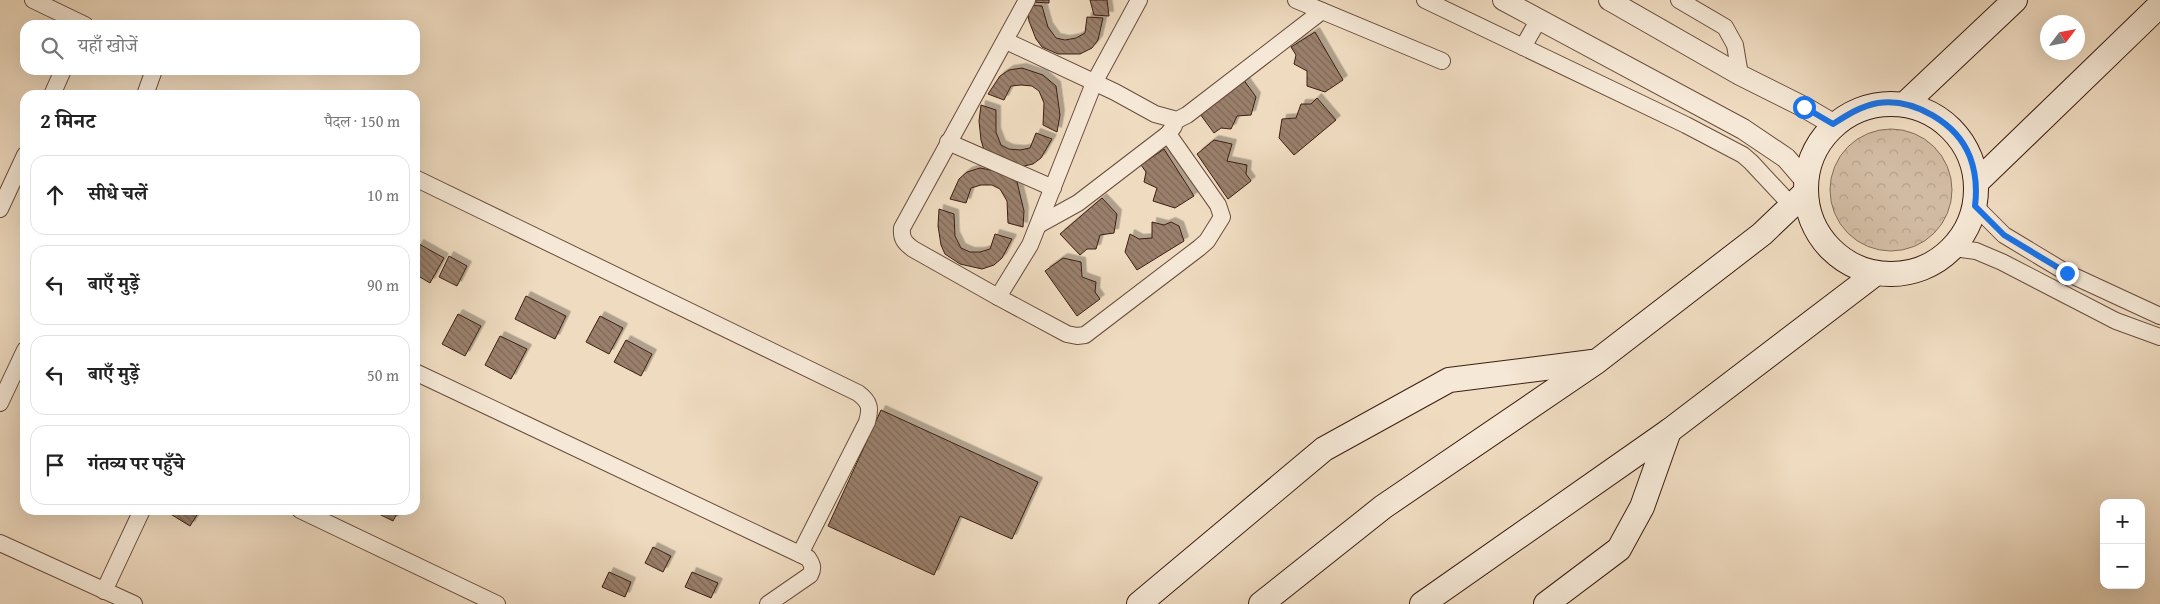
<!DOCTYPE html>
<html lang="hi">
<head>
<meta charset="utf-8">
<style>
  :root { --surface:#fff; --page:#f2f2f2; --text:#222; --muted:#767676; --line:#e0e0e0 }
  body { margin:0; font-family:"Gentium Book Plus","Noto Serif Devanagari",serif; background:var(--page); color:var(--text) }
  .controls { position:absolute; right:15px; bottom:15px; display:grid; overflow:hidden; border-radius:10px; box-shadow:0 5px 20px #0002 }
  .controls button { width:45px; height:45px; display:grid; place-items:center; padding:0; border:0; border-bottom:1px solid var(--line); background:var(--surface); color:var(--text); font:25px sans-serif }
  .compass { position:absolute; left:2040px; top:15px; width:45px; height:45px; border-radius:50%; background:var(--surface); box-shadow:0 5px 20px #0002; rotate:58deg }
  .stop { position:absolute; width:15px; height:15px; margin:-11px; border:4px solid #1a73e8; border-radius:50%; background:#fff }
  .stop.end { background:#1a73e8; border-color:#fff; box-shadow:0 1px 5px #0008 }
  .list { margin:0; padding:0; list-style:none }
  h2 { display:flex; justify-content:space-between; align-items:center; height:65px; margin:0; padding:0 20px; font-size:21px }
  h2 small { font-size:16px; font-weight:400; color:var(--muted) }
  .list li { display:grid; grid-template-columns:32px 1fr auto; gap:15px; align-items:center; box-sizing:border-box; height:80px; margin:0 10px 10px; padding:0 10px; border:1px solid var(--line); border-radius:15px }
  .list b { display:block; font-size:19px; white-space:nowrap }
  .list em { font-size:16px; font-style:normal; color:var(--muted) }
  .icon { flex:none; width:28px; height:28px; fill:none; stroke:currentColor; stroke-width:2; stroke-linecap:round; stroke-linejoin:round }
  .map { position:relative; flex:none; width:2160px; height:604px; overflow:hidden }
  .search { position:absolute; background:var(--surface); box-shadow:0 5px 20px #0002; left:20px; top:20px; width:400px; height:55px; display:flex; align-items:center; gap:12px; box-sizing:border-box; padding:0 18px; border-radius:15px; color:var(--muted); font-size:19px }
  .panel { position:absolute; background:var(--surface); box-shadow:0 5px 20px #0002; left:20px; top:90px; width:400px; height:425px; border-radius:15px }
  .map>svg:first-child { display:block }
</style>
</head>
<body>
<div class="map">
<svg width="2160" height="604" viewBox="0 0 2160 604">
  <defs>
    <pattern id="forest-crowns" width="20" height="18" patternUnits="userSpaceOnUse" patternTransform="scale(1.25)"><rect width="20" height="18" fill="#d1bba2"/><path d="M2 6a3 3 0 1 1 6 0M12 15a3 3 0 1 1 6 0" fill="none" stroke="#b4a08a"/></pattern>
    <pattern id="building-back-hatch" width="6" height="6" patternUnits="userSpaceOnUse" patternTransform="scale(1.25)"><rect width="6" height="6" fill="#9a806c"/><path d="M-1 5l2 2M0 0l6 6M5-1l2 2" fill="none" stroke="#7f6857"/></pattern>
    <filter id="shadow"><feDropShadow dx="4.5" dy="-4.5" stdDeviation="0" flood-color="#0004"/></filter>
  </defs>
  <rect width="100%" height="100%" fill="#efdbc0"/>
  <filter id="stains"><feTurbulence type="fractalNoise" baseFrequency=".004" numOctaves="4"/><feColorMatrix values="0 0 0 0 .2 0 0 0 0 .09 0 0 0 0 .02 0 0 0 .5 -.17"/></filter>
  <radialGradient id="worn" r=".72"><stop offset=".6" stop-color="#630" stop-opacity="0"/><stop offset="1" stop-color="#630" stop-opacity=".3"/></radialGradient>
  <circle fill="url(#forest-crowns)" stroke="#876c5a" cx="1891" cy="190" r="61"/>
  <g fill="url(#building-back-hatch)" stroke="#3d1e12" filter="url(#shadow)">
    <path d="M 1033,0 L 1049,0 L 1049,3 L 1032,2 Z"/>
    <path d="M 1090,0 L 1107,0 L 1109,16 L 1094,15 Z"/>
    <path d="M 1026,5 L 1042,6 L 1048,27 L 1056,38 L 1065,40 L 1076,38 L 1085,33 L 1087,17 L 1103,18 L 1098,40 L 1092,48 L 1080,54 L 1058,54 L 1042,47 L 1036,39 L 1029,21 Z"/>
    <path d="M 1315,32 L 1343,80 L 1325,92 L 1307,86 L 1307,71 L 1294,64 L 1296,55 L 1291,47 Z"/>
    <path d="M 1022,68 L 1043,75 L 1056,86 L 1060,115 L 1057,132 L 1043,125 L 1044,103 L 1039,91 L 1032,86 L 1021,85 L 1011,86 L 1004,100 L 988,94 L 1000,76 L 1009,70 Z"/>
    <path d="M 1243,79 L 1256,97 L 1251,115 L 1237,116 L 1231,129 L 1221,128 L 1214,133 L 1197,110 Z"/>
    <path d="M 1317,98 L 1336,120 L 1294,155 L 1279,138 L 1282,119 L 1296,118 L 1301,104 L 1311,104 Z"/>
    <path d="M 981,105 L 996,110 L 996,132 L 1001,145 L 1009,149 L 1020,150 L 1030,148 L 1036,133 L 1052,139 L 1041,158 L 1033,164 L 1020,167 L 984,150 L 981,140 L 979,121 Z"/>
    <path d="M 1214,140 L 1232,144 L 1227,161 L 1247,165 L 1246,174 L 1251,181 L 1228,199 L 1197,154 Z"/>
    <path d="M 1164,149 L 1194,196 L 1175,208 L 1153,201 L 1157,188 L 1144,182 L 1146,172 L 1141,165 Z"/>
    <path d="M 980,168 L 1001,172 L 1017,182 L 1024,211 L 1023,227 L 1008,223 L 1007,201 L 1000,189 L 992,185 L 981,185 L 971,188 L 966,203 L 950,199 L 959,179 L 967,172 Z"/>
    <path d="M 1102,198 L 1117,214 L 1114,233 L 1100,235 L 1096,249 L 1087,249 L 1080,255 L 1060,234 Z"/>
    <path d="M 939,209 L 954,214 L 955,236 L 961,248 L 970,252 L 980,252 L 990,249 L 995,234 L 1012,239 L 1002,258 L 994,265 L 982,269 L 960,264 L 945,254 L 941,245 L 938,226 Z"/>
    <path d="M 1152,222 L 1164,225 L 1171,222 L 1179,226 L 1184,241 L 1137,270 L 1125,252 L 1130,234 L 1139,239 L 1152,238 Z"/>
    <path d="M 419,244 L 444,258 L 430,283 L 415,274 L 415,251 Z"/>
    <path d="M 449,256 L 467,266 L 457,286 L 439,277 Z"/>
    <path d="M 1063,258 L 1081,262 L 1082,277 L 1096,282 L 1095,292 L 1100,299 L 1077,316 L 1045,271 Z"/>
    <path d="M 526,296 L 566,316 L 555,339 L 515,319 Z"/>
    <path d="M 458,314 L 481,326 L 465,356 L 442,344 Z"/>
    <path d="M 600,316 L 623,328 L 609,354 L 586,342 Z"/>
    <path d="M 500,336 L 527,349 L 511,379 L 485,365 Z"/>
    <path d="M 626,340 L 652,354 L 641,376 L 614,362 Z"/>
    <path d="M 881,410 L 1038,482 L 1012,539 L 960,516 L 934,575 L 828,526 Z"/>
    <path d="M 164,510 L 200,510 L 190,526 Z"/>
    <path d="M 371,510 L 399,510 L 393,521 Z"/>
    <path d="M 653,547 L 671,556 L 663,572 L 645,563 Z"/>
    <path d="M 609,572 L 631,582 L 625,597 L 602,587 Z"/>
    <path d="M 692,572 L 718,583 L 711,598 L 685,587 Z"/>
  </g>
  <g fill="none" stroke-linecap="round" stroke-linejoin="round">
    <g stroke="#6a4d3e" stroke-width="18">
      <g id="minor">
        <path d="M 33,0 L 85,25"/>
        <path d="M 1027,0 L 902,228 C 901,239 905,243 913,249 L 998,297 L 1067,334 L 1077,336 L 1085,335 L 1199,248 L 1207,241 L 1222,217 L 1218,205 L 1168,134"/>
        <path d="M 1296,0 L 1442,61"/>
        <path d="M 1425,0 L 1686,125 L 1743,155 L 1751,162 L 1792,206"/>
        <path d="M 1679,0 L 1725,27 L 1735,45 L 1740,75"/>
        <path d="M 1006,41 L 1115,92 L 1155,114 L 1177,120 L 1187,115 L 1322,11"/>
        <path d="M 1523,47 L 1539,19"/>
        <path d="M 52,95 L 63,70"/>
        <path d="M 145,95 L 154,70"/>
        <path d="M 948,142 L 1053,188"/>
        <path d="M 415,178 L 858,393 C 870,402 871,408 867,422 L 800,554"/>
        <path d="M 1975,206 L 2004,235 L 2067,273 L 2160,316"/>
        <path d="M 0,209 L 25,155"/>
        <path d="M 1040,224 L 1078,203 L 1168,134 L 1174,126"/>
        <path d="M 1954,248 L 1976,251 L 2002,262 L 2116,321 L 2160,337"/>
        <path d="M 998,297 L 1030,245 L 1094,83 L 1139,0"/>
        <path d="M 415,372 L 808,558 C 812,564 814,568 810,575 L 768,604"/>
        <path d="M 0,403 L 25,350"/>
        <path d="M 300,510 L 497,604"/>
        <path d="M 0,543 L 134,604"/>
        <path d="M 104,591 L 142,510"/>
      </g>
    </g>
    <g stroke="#6a4d3e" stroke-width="22">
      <g id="tertiary">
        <path d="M 1503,0 L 1743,129 L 1786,158 L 1805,180"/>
        <path d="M 1609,0 L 1740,75 L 1804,107 L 1833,124"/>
      </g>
    </g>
    <g stroke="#3d1e12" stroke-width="26">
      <g id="secondary">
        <circle cx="1891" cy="189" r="85"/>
        <path d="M 1905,104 L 2015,0"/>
        <path d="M 1976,183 L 2160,5"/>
        <path d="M 1139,604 L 1324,449 L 1449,380 L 1592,362"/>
        <path d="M 1261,604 L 1383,507 L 1596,362 L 1762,234 L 1805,193"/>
        <path d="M 1422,604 L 1669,431 L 1875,274"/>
        <path d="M 1546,604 L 1619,549 L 1642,507 L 1669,431"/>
      </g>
    </g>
    <use href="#minor" stroke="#f5e8d6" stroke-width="16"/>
    <use href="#tertiary" stroke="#f5e8d6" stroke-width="20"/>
    <use href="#secondary" stroke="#f5e8d6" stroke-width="24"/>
  </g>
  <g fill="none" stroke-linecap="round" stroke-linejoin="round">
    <path stroke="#1a73e8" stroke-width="6" d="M 1804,107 L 1833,124 C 1847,115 1861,106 1878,103 C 1914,98 1957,123 1970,157 C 1976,173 1977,190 1975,206 L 2004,235 L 2067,273"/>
  </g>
  <rect width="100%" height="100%" filter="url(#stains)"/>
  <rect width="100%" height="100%" fill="url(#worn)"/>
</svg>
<div class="controls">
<button>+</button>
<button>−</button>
</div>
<svg class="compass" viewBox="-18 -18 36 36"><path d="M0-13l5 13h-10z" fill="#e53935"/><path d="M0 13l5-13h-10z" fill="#767676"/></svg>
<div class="stop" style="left:1804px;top:107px"></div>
<div class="stop end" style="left:2067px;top:273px"></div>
<div class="search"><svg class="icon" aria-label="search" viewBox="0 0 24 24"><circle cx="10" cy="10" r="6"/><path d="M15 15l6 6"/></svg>यहाँ खोजें</div>
<section class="panel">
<h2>2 मिनट<small>पैदल · 150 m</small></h2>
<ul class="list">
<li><svg class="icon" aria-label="ahead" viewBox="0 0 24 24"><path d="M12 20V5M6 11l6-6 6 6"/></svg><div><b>सीधे चलें</b></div><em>10 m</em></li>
<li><svg class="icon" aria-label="left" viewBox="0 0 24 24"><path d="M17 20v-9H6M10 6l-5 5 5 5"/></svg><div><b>बाएँ मुड़ें</b></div><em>90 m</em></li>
<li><svg class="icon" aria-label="left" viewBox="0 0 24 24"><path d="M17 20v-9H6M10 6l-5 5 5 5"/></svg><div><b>बाएँ मुड़ें</b></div><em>50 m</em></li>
<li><svg class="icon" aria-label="arrive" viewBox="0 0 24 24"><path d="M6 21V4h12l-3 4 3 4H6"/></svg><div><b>गंतव्य पर पहुँचे</b></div></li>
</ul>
</section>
</div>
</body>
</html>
